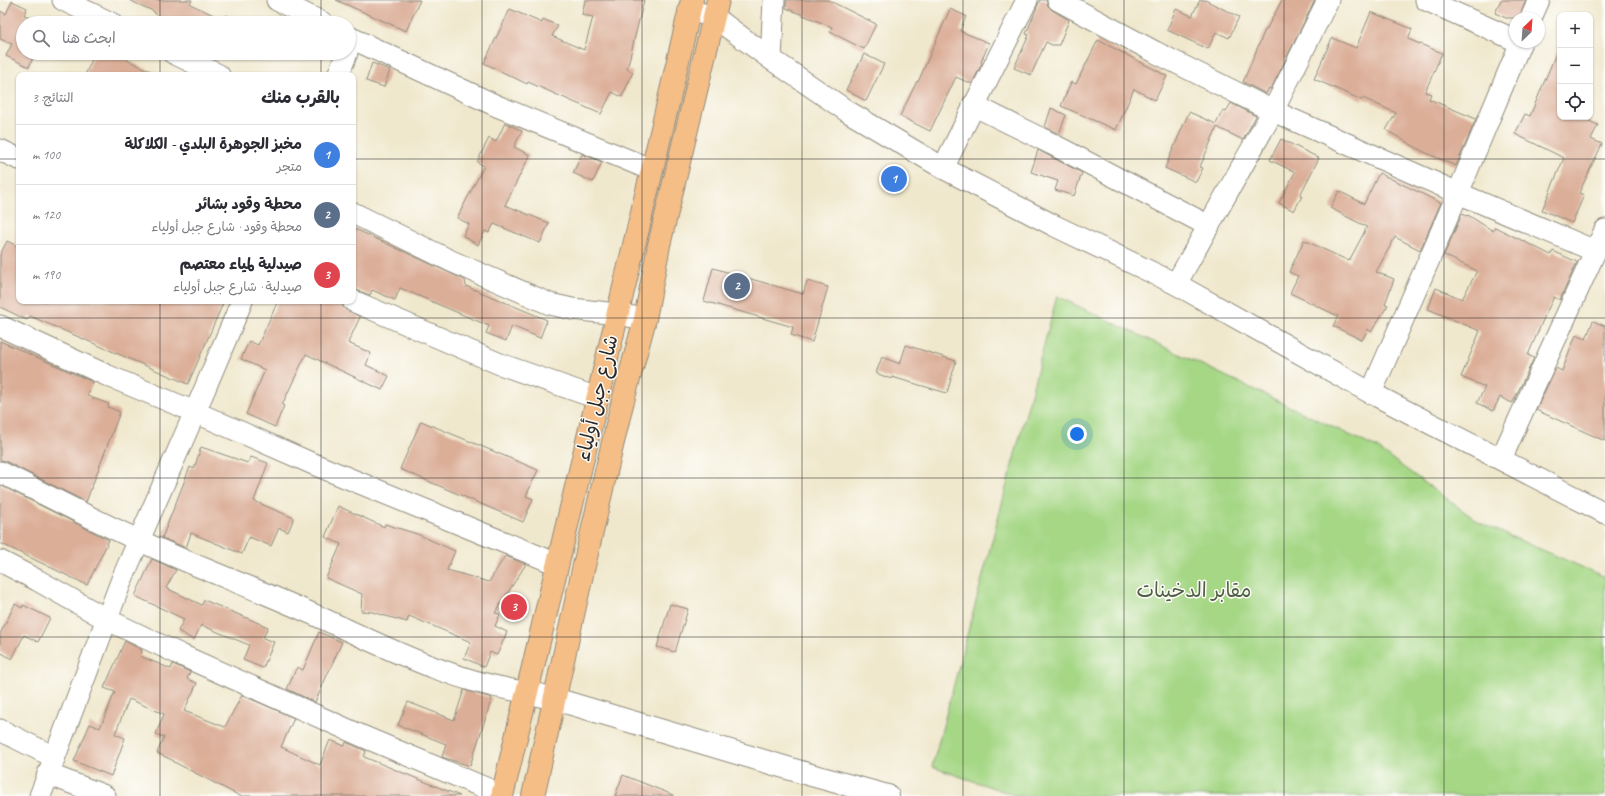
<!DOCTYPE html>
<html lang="ar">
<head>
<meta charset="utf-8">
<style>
  :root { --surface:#fff; --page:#f7f7f7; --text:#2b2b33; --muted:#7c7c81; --line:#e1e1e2; --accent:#0b8043 }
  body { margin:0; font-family:Caveat,"Playpen Sans Arabic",sans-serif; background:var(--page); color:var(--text); direction:rtl }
  .controls { position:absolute; right:12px; top:12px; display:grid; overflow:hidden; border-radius:8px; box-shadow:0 1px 3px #0004 }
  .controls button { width:36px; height:36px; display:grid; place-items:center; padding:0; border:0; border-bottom:1px solid var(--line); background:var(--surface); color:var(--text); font:20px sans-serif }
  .compass { position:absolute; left:1509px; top:12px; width:36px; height:36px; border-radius:50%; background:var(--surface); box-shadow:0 1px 3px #0004; rotate:25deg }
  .you { position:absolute; left:1077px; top:434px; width:14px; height:14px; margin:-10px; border:3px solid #fff; border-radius:50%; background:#1a73e8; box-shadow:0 0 0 6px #1a73e833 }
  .badge { display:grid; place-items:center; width:26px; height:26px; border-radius:50%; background:var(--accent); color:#fff; font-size:13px; font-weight:700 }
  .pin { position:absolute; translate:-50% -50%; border:2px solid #fff; box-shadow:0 1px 4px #0006 }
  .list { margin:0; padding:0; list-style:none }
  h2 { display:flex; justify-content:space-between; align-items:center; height:52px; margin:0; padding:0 16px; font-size:17px }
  h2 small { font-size:13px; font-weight:400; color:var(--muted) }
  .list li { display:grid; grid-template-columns:26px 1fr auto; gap:12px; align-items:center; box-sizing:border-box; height:60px; padding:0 16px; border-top:1px solid var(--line) }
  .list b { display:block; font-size:15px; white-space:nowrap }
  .list p { margin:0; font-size:13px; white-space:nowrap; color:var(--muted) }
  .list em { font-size:13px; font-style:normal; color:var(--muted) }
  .icon { flex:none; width:22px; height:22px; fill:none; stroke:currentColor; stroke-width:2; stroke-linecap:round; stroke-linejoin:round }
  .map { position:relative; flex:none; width:1605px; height:796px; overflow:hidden; direction:ltr }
  .search { position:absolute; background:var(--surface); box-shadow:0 1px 3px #0004; left:16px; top:16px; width:340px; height:44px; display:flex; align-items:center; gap:10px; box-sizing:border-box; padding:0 14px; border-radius:22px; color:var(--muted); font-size:15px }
  .panel { position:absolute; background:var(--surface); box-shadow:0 1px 3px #0004; left:16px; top:72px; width:340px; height:232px; border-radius:8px; direction:rtl }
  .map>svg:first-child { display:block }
</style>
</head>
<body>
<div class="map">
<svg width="1605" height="796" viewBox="0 0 1605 796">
  <rect width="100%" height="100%" fill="#fdfcf7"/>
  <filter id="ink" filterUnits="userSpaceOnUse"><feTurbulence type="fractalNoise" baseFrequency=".025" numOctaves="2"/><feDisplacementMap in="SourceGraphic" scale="8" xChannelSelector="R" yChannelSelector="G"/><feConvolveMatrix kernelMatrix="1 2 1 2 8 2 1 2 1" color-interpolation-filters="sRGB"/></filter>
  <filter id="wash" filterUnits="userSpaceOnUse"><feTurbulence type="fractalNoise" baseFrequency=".012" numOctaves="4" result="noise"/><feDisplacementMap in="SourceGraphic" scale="16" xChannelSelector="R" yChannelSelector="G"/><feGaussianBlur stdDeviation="0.9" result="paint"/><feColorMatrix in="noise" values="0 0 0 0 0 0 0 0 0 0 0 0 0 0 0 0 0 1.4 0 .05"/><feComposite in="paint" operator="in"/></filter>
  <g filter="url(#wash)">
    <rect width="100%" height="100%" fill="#f0e8cd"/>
    <path fill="#a5d785" stroke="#688158" d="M 1057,296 L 1377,448 L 1480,523 L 1605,577 L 1605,796 L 1017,796 L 932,767 Z"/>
    <g id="blocks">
      <g fill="#dbae98">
        <path d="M 129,0 L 192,0 L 190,4 L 224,20 L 226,15 L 242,23 L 158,23 L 161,17 L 154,13 L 155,12 Z"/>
        <path d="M 336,0 L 420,0 L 406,31 Z"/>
        <path d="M 585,0 L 644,0 L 627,69 L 633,72 L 622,97 L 612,92 L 601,114 L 528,82 L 527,84 L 484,63 L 510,9 L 542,23 L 543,19 L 558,26 L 552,36 L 584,50 L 593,17 L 582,15 Z"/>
        <path d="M 786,0 L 828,0 L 876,24 L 864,49 L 830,32 L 832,27 L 786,8 Z"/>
        <path d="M 1040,0 L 1046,0 L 1048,6 L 1052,10 L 1069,20 L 1059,45 L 1052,45 L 1046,42 L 1031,75 L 1014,68 L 1029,35 L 1026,34 Z"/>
        <path d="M 1200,0 L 1205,0 L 1239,17 L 1229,38 L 1216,32 L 1208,49 L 1167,30 L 1176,9 L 1192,16 Z"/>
        <path d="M 1282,0 L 1315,0 L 1271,89 L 1269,88 L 1266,94 L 1243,82 L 1265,30 L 1266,30 Z"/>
        <path d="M 1501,0 L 1526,0 L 1519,18 L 1506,18 L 1495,13 Z"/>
        <path d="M 12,1 L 27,8 L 24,15 L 47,23 L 23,23 L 23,53 L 35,53 L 29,67 L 6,56 L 12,44 L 0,39 L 0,11 L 6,14 Z"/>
        <path d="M 950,9 L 966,16 L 960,31 L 989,43 L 981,62 L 982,63 L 972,84 L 956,77 L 930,131 L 900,116 L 917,81 L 918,82 Z"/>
        <path d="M 1371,12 L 1412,29 L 1408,39 L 1442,53 L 1425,92 L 1431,94 L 1429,99 L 1476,119 L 1456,166 L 1422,151 L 1386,130 L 1396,113 L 1363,98 L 1362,100 L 1314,79 L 1332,38 L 1356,48 Z"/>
        <path d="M 1098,40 L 1167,76 L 1155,100 L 1134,89 L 1116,130 L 1061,106 L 1071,82 L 1076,84 Z"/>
        <path d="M 1560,44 L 1560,117 L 1580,117 L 1598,125 L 1591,139 L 1602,144 L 1579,193 L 1584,195 L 1572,223 L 1542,210 L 1564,158 L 1515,134 L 1525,114 L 1530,116 Z"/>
        <path d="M 95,53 L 129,53 L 127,60 L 159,75 L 85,75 Z"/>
        <path d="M 864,54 L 884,64 L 866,101 L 846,90 Z"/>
        <path d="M 372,63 L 390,70 L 384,87 L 366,81 Z"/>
        <path d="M 1231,103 L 1256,116 L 1243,140 L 1217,127 L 1200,167 L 1203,168 L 1196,182 L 1165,168 L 1189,112 L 1216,124 L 1223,110 L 1226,112 Z"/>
        <path d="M 1051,108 L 1066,115 L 1059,134 L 1045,127 Z"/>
        <path d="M 505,123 L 522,131 L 514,147 L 530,155 L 505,205 L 549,223 L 540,243 L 494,224 L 489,233 L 485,231 L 478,245 L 463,236 L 469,224 L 457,218 L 484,166 L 477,162 L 489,138 L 496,142 Z"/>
        <path d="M 1281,139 L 1319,158 L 1300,195 L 1302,196 L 1294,211 L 1279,203 L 1295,172 L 1270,160 Z"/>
        <path d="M 1038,150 L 1082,173 L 1074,196 L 1055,190 L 1058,181 L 1031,172 Z"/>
        <path d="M 582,154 L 602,162 L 593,182 L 573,173 Z"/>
        <path d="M 1379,173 L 1441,203 L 1420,250 L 1395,237 L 1376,272 L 1394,279 L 1385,304 L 1388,305 L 1371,332 L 1368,329 L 1362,340 L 1333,326 L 1338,316 L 1290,293 L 1298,276 L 1289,272 L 1304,240 L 1349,261 L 1367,227 L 1330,208 L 1339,191 L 1364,204 Z"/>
        <path d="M 1462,214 L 1467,216 L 1468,215 L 1493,231 L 1495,227 L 1551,255 L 1553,251 L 1577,262 L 1560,300 L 1554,297 L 1546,313 L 1528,355 L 1534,358 L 1514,400 L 1512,403 L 1500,397 L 1493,411 L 1477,403 L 1485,387 L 1461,377 L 1480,331 L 1428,309 L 1436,288 L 1462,299 L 1477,271 L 1444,255 Z"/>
        <path d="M 353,228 L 465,280 L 466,286 L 547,320 L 540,338 L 512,326 L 506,341 L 486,333 L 489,326 L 400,288 L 395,300 L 372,290 L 370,295 L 353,289 Z"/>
        <path d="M 7,241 L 19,247 L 19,301 L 224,301 L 188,384 L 30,316 L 27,320 L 0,307 L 0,255 Z"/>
        <path d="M 713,268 L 803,294 L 807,281 L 828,287 L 812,342 L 791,335 L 793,327 L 704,301 Z"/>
        <path d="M 278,301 L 341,301 L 344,308 L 360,317 L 348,343 L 371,353 L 366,365 L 389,376 L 382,390 L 306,354 L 282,405 L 284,406 L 275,427 L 246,414 L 265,370 L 241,359 L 249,341 L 258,345 Z"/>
        <path d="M 1593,321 L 1605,326 L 1605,441 L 1536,410 L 1556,368 L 1562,371 L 1576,335 L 1586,339 Z"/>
        <path d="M 0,341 L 93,382 L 87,396 L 109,404 L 108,407 L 120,412 L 86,502 L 5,461 L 0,460 Z"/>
        <path d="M 906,345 L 956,361 L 947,393 L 892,377 L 891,379 L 876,373 L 882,357 L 900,364 Z"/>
        <path d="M 421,421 L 538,470 L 526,496 L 533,499 L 523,522 L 400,469 Z"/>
        <path d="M 201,447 L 248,463 L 251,457 L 268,463 L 254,501 L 294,518 L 288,532 L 279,528 L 271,546 L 249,537 L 242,554 L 191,533 L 186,548 L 162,538 L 190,467 L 194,469 Z"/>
        <path d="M 0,485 L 109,540 L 87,585 L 0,543 Z"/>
        <path d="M 338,506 L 384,527 L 385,524 L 417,534 L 455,551 L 447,570 L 489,582 L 505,556 L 526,564 L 495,613 L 500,614 L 495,626 L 507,632 L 497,655 L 490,652 L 484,667 L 464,658 L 471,642 L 409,616 L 407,622 L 372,612 L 361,611 L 362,594 L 326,578 L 341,544 L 325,537 Z"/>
        <path d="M 152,559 L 176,570 L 166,588 L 202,605 L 204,600 L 268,627 L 263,638 L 274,642 L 263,668 L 243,660 L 249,645 L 201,625 L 194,640 L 178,631 L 184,619 L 135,596 Z"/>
        <path d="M 15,604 L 22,608 L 23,605 L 50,618 L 38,642 L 24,635 L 12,659 L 0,652 L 0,634 Z"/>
        <path d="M 670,604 L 688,609 L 675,652 L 657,647 Z"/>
        <path d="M 319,632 L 342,642 L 315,702 L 287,689 L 297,667 L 303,670 Z"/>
        <path d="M 125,641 L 142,650 L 140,656 L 171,669 L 173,664 L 190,672 L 187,679 L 197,683 L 184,711 L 225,727 L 242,695 L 294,718 L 281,747 L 320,765 L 330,740 L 345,746 L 346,742 L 366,751 L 364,757 L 460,796 L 240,796 L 174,762 L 174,761 L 157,753 L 164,737 L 156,734 L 164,714 L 129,699 L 115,734 L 125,738 L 111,776 L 74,761 L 90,724 L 100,728 L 115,692 L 104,688 Z"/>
        <path d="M 464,690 L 492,698 L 470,766 L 442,757 L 446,744 L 398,725 L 408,702 L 454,720 Z"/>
        <path d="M 623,775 L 673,795 L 673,796 L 615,796 Z"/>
      </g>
    </g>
  </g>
  <g filter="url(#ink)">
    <use href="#blocks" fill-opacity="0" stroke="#8e8a7c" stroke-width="1"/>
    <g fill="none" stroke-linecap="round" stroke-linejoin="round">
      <g stroke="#8e8a7c" stroke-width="23">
        <g id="minor">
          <path d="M 63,0 L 111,23"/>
          <path d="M 277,0 L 323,23"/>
          <path d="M 1058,0 L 1155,52 L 1273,111 L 1458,193 L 1595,251"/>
          <path d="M 1426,0 L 1515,40"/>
          <path d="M 689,10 L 714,17 L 771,59 L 847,111 L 943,168 L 1055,226 L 1176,284 L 1371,393 L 1605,513"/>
          <path d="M 1531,18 L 1539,0"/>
          <path d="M 349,37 L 497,106 L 652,170"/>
          <path d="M 173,53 L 219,75"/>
          <path d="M 771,59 L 774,0"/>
          <path d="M 338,75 L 347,53"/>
          <path d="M 973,105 L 1052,144 L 1209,226"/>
          <path d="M 0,150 L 19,159"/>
          <path d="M 943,168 L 1027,0"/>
          <path d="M 353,213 L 451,261 L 550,304 L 572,309 L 617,314 L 645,319"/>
          <path d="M 1176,284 L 1273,111 L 1328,0"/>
          <path d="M 353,301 L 500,364 L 597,398"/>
          <path d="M 0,326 L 106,375 L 195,412 L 311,463 L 557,564"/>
          <path d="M 1371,393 L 1458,193 L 1521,42"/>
          <path d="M 1501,459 L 1605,230"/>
          <path d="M 0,472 C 46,495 92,519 138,540 C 194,566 252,587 308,612 C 378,643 449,682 526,692"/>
          <path d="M 0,561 L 37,580 L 106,619 L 181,655 L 362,736 L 502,795"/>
          <path d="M 0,730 L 54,757"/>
          <path d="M 48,774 L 105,796"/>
          <path d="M 40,796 L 122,579 L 195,412 L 242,301"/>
        </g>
      </g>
      <g stroke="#8e8a7c" stroke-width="24">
        <path id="tertiary" d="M 526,692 L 555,699 L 811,775 L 888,796"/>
      </g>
      <g stroke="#8e8a7c" stroke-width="24">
        <g id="primary">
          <path d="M 502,796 L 670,95 L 692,0"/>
          <path d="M 533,796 L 583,570 L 621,408 L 645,319 L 659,245 L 718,0"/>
        </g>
      </g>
      <use href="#minor" stroke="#fff" stroke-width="21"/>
      <use href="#tertiary" stroke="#fff" stroke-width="22"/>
      <use href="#primary" stroke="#f6be87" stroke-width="22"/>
    </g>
  </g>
  <path fill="none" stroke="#2b2b2b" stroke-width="1" stroke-opacity="0.55" d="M 160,0 L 160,23M 321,0 L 321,23M 482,0 L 482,796M 642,0 L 642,796M 802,0 L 802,796M 963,0 L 963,796M 1124,0 L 1124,796M 1284,0 L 1284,796M 1444,0 L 1444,796M 160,53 L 160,75M 321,53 L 321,75M 0,159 L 19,159M 353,159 L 1605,159M 160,301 L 160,796M 321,301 L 321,796M 0,318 L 1605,318M 0,478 L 1605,478M 0,637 L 1605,637"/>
  <g text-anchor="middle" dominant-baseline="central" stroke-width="3" stroke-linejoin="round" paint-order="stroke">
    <g font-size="20" fill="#2b2b2b" stroke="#fdfcf7">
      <text transform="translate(597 398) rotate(-77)">شارع جبل أولياء</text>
    </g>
    <g font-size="20" fill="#505f46" stroke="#fdfcf7">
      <text x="1194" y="590">مقابر الدخينات</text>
    </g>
  </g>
</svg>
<div class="controls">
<button>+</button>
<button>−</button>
<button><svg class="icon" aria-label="locate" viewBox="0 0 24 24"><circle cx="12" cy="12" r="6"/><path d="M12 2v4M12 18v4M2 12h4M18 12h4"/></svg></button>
</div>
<svg class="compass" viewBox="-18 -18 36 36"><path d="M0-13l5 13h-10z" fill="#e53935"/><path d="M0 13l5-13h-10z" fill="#7c7c81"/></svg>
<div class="you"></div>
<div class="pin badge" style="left:894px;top:179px;background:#3f7fe0">1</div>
<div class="pin badge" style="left:737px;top:286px;background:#5c6f8a">2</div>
<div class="pin badge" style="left:514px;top:607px;background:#e0444e">3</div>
<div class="search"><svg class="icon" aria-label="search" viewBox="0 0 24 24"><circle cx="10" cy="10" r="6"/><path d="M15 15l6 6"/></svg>ابحث هنا</div>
<section class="panel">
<h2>بالقرب منك<small>النتائج: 3</small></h2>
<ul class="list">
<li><span class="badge" style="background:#3f7fe0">1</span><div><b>مخبز الجوهرة البلدي - الكلاكلة</b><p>متجر</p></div><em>100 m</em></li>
<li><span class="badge" style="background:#5c6f8a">2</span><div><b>محطة وقود بشائر</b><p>محطة وقود · شارع جبل أولياء</p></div><em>120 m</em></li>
<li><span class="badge" style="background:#e0444e">3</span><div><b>صيدلية لمياء معتصم</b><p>صيدلية · شارع جبل أولياء</p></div><em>190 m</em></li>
</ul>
</section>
</div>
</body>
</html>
